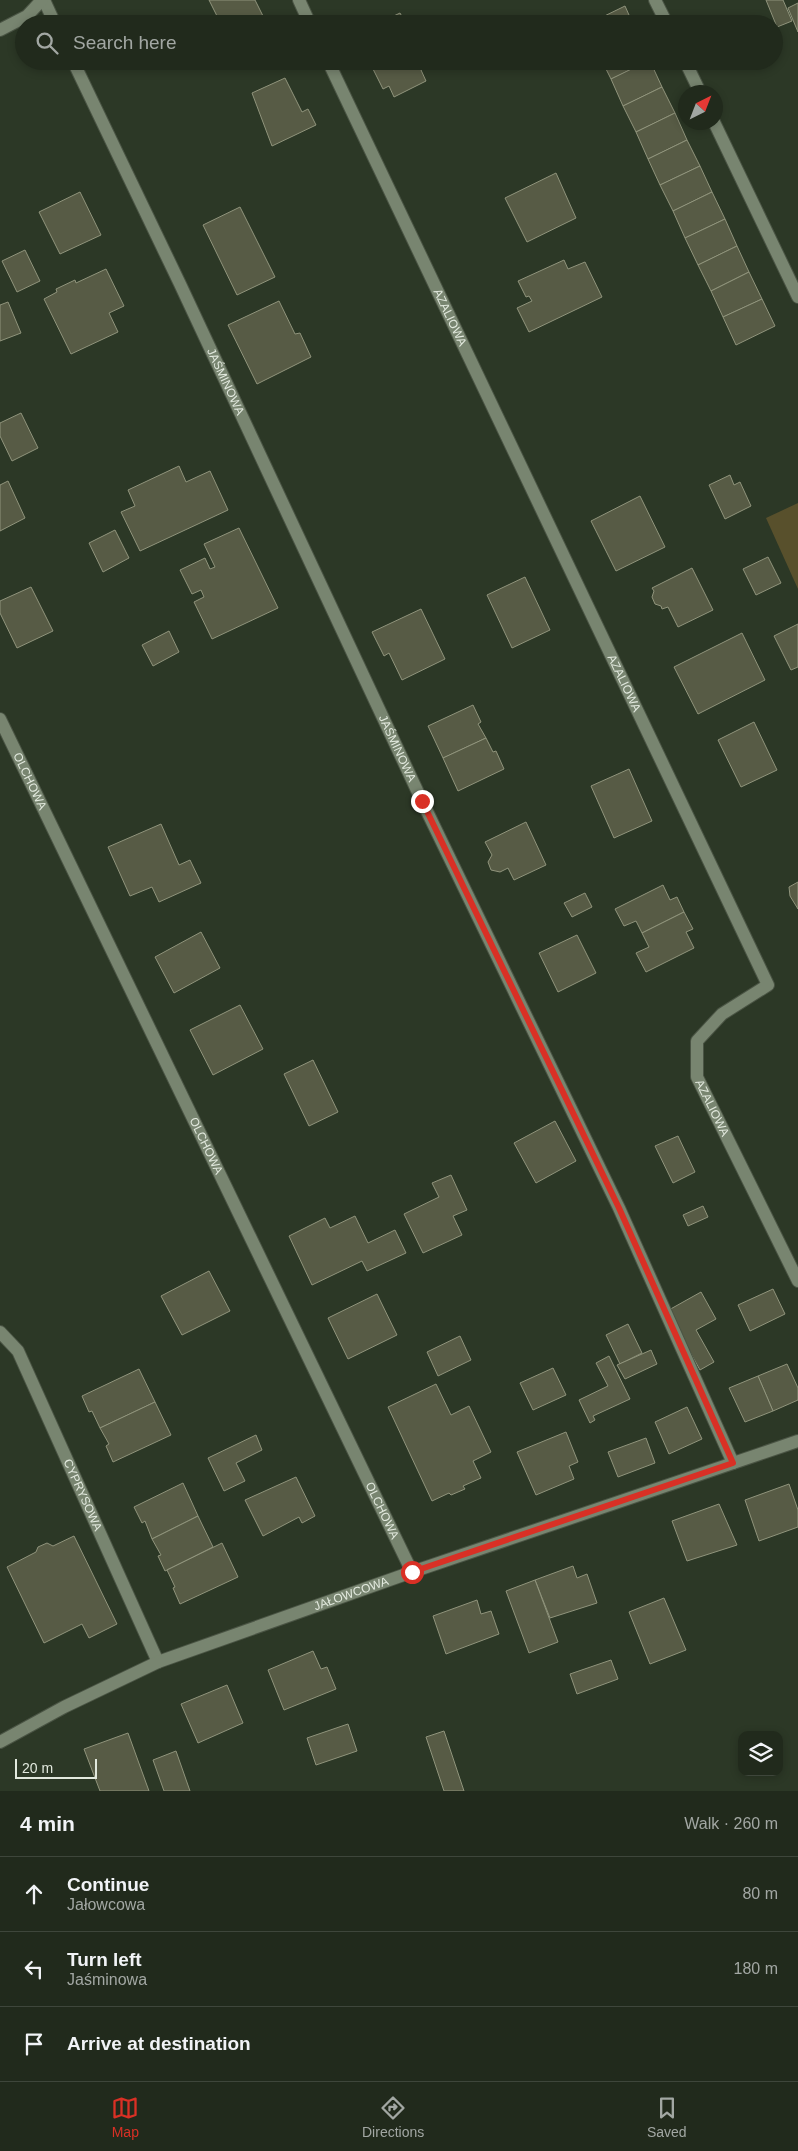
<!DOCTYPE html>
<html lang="en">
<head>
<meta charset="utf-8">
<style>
  :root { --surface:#212a1c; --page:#2d3629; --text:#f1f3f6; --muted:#a2a7a3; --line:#3e463b; --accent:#d93025 }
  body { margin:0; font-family:Arial,sans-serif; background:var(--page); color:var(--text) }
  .controls { position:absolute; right:15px; bottom:15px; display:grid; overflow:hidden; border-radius:10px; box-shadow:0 2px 8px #0003 }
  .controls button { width:45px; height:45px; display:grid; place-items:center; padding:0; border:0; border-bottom:1px solid var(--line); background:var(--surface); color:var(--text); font:25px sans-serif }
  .compass { position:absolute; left:678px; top:85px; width:45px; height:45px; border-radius:50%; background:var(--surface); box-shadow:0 2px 8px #0003; rotate:42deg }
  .scale { position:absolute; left:15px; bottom:12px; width:82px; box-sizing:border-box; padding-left:5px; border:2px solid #e2e9de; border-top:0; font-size:14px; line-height:18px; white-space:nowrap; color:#e2e9de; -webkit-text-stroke:4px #2c3826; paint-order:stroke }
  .stop { position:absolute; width:15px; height:15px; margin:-11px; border:4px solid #d93025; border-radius:50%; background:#fff }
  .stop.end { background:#d93025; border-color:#fff; box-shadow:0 1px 5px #0008 }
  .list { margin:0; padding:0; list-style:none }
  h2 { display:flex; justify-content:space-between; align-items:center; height:65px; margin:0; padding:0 20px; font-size:21px }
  h2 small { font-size:16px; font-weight:400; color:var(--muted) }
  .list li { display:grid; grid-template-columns:32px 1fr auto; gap:15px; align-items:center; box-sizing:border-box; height:75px; padding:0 20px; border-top:1px solid var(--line) }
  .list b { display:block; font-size:19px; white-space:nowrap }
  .list p { margin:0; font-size:16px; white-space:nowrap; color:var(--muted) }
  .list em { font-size:16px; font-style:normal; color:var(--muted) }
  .icon { flex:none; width:28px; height:28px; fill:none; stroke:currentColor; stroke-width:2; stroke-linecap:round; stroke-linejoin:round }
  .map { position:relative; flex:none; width:798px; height:1791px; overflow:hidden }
  .search { position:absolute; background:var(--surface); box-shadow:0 2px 8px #0003; left:15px; right:15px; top:15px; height:55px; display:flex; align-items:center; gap:12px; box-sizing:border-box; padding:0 18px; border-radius:28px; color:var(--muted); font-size:19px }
  .sheet { height:290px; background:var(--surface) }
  nav { display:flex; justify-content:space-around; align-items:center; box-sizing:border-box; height:70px; border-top:1px solid var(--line); background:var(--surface); font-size:14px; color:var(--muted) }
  nav a { display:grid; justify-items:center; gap:2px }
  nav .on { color:var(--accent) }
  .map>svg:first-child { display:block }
</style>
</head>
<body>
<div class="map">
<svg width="798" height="1791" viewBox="0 0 798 1791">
  <rect width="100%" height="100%" fill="#2c3826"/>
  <path fill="#58502c" d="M 798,503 L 798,589 L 766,518 Z"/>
  <g fill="#575b45" stroke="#90947c">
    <path d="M 209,0 L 255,0 L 267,24 L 221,24 Z"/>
    <path d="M 766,0 L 783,0 L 792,21 L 777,27 Z"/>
    <path d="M 798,3 L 798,32 L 788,8 Z"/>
    <path d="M 625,6 L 633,24 L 588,24 Z"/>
    <path d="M 400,13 L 406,24 L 377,24 Z"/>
    <path d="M 369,61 L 424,61 L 427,67 L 421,70 L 426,81 L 394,97 L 389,86 L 383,89 Z"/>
    <path d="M 602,61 L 648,61 L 611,79 Z"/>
    <path d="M 648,61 L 650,61 L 662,87 L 623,106 L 611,79 Z"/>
    <path d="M 285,78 L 302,112 L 308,109 L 316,125 L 272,146 L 252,93 Z"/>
    <path d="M 662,87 L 675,113 L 636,132 L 623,106 Z"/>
    <path d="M 675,113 L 687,140 L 648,159 L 636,132 Z"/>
    <path d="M 687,140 L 700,166 L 660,185 L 648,159 Z"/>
    <path d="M 700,166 L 712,192 L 673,211 L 660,185 Z"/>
    <path d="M 556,173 L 576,218 L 527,242 L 505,198 Z"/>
    <path d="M 80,192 L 101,235 L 60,254 L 39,212 Z"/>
    <path d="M 712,192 L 725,219 L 685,238 L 673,211 Z"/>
    <path d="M 240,207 L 275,277 L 237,295 L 203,225 Z"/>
    <path d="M 725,219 L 737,246 L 698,265 L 685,238 Z"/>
    <path d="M 737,246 L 749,272 L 711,291 L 698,265 Z"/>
    <path d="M 25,250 L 40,281 L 17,292 L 2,261 Z"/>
    <path d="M 564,260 L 568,269 L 585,262 L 602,297 L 529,332 L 517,308 L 532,301 L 529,296 L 526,297 L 518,281 Z"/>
    <path d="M 106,269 L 124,306 L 109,313 L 118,332 L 71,354 L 44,299 L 57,292 L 56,289 L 75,280 L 76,283 Z"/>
    <path d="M 749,272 L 762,299 L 723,317 L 711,291 Z"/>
    <path d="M 762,299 L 775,326 L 736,345 L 723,317 Z"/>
    <path d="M 279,301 L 295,334 L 300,333 L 311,357 L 257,384 L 228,325 Z"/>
    <path d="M 8,302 L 21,333 L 0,341 L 0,305 Z"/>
    <path d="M 21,413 L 38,448 L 12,461 L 0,436 L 0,423 Z"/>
    <path d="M 179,466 L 186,482 L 210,471 L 228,510 L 140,551 L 121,512 L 135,506 L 128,490 Z"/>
    <path d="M 730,475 L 734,485 L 740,482 L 751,506 L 725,519 L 709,485 Z"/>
    <path d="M 8,481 L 25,518 L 0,531 L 0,485 Z"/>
    <path d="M 640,496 L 665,547 L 616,571 L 591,521 Z"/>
    <path d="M 239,528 L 278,608 L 212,639 L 194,602 L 204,597 L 201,590 L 192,594 L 180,570 L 205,558 L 210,569 L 215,567 L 204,544 Z"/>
    <path d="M 115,530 L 129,558 L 103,572 L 89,543 Z"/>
    <path d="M 768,557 L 781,583 L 756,595 L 743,569 Z"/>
    <path d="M 692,568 L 713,610 L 678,627 L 668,607 L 662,609 L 661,606 L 655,604 L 652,597 L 654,591 L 652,588 Z"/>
    <path d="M 525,577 L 550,630 L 512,648 L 487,595 Z"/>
    <path d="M 31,587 L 53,631 L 17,648 L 0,613 L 0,601 Z"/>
    <path d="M 421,609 L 445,659 L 402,680 L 389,653 L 384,656 L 372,632 Z"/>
    <path d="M 798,624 L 798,667 L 791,670 L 774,636 Z"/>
    <path d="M 169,631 L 179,652 L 153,666 L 142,645 Z"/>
    <path d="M 742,633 L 765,680 L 698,714 L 674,667 Z"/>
    <path d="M 473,705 L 481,722 L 478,724 L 486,738 L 443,758 L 428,726 Z"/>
    <path d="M 754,722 L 777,770 L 741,787 L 718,740 Z"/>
    <path d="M 486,738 L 493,752 L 496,751 L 504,769 L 458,791 L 443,758 Z"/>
    <path d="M 629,769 L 652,821 L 614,838 L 591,786 Z"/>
    <path d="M 526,822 L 546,865 L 514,880 L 508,868 L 500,872 L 491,870 L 488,862 L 492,855 L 485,842 Z"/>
    <path d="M 161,824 L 179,865 L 190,860 L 201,883 L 159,902 L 152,887 L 130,896 L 108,847 Z"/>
    <path d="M 798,882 L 798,909 L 790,896 L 789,887 Z"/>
    <path d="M 663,885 L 670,900 L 677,897 L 684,912 L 642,933 L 636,921 L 624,926 L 615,909 Z"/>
    <path d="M 585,893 L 592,907 L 572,917 L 564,903 Z"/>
    <path d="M 684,912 L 693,929 L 686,932 L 694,948 L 646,972 L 636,953 L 649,947 L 642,933 Z"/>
    <path d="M 201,932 L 220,968 L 174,993 L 155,957 Z"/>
    <path d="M 577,935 L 596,973 L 558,992 L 539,953 Z"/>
    <path d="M 240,1005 L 263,1049 L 213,1075 L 190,1030 Z"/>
    <path d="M 313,1060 L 338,1112 L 309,1126 L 284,1074 Z"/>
    <path d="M 555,1121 L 576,1161 L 536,1183 L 514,1143 Z"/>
    <path d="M 678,1136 L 695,1172 L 673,1183 L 655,1146 Z"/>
    <path d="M 451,1175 L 467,1210 L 453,1216 L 462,1235 L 423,1253 L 404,1214 L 439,1197 L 432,1183 Z"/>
    <path d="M 703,1206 L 708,1217 L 688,1226 L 683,1215 Z"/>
    <path d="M 355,1216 L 368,1243 L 395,1230 L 406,1253 L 367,1271 L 362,1261 L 312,1285 L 289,1236 L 325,1218 L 330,1228 Z"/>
    <path d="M 209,1271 L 230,1311 L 182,1335 L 161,1296 Z"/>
    <path d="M 773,1289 L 785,1314 L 750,1331 L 738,1305 Z"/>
    <path d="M 701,1292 L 716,1319 L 696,1330 L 714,1362 L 700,1370 L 667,1311 Z"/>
    <path d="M 377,1294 L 397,1335 L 348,1359 L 328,1318 Z"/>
    <path d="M 628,1324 L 642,1353 L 620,1364 L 606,1335 Z"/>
    <path d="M 460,1336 L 471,1360 L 438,1376 L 427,1352 Z"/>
    <path d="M 651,1350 L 657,1364 L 625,1379 L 617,1365 Z"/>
    <path d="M 609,1356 L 630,1399 L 593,1416 L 595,1420 L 590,1423 L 579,1400 L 608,1386 L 596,1363 Z"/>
    <path d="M 787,1364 L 798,1388 L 798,1400 L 773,1411 L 758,1376 Z"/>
    <path d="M 553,1368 L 566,1395 L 533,1410 L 520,1383 Z"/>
    <path d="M 139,1369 L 155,1402 L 100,1428 L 92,1411 L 89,1412 L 82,1396 Z"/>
    <path d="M 758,1376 L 773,1411 L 745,1422 L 729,1388 Z"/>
    <path d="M 436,1384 L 451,1415 L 469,1406 L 491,1452 L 473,1461 L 481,1478 L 463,1486 L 465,1489 L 451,1495 L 449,1493 L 432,1501 L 388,1407 Z"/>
    <path d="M 155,1402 L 171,1435 L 113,1462 L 106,1446 L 109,1444 L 100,1428 Z"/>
    <path d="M 687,1407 L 702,1439 L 669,1454 L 655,1422 Z"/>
    <path d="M 566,1432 L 578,1462 L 569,1466 L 574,1479 L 536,1495 L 517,1452 Z"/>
    <path d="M 256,1435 L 262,1450 L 236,1463 L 245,1481 L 224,1491 L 208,1458 Z"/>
    <path d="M 646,1438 L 655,1463 L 618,1477 L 608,1452 Z"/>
    <path d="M 296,1477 L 315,1516 L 302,1523 L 299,1517 L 263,1536 L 245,1500 Z"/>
    <path d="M 183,1483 L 198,1516 L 152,1539 L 145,1521 L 142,1523 L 134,1507 Z"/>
    <path d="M 789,1484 L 798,1510 L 798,1527 L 759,1541 L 745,1500 Z"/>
    <path d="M 719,1504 L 737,1545 L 687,1561 L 672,1521 Z"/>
    <path d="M 198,1516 L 213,1547 L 165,1571 L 158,1556 L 161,1555 L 152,1539 Z"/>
    <path d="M 74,1536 L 117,1624 L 89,1638 L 82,1624 L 44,1643 L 7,1567 L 36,1552 L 38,1547 L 47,1543 L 53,1546 Z"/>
    <path d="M 222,1543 L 238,1577 L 180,1604 L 173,1588 L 175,1587 L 167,1570 Z"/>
    <path d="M 573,1566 L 577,1578 L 587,1574 L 597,1603 L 550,1618 L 535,1580 Z"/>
    <path d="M 535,1580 L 558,1642 L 529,1653 L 506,1591 Z"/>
    <path d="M 664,1598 L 686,1650 L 650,1664 L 629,1612 Z"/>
    <path d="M 477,1600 L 481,1614 L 491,1611 L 499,1634 L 446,1654 L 433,1616 Z"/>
    <path d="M 313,1651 L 321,1669 L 327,1667 L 336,1689 L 284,1710 L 268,1670 Z"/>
    <path d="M 611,1660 L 618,1679 L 577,1694 L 570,1674 Z"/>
    <path d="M 227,1685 L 243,1723 L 198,1743 L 181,1704 Z"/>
    <path d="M 348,1724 L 357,1751 L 316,1765 L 307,1738 Z"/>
    <path d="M 444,1731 L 464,1791 L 444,1791 L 426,1737 Z"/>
    <path d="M 128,1733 L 149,1791 L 100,1791 L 84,1749 Z"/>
    <path d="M 176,1751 L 190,1791 L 164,1791 L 153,1760 Z"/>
  </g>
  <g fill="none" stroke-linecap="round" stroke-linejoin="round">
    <g stroke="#4a5444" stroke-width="14">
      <g id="minor">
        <path d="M 44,0 L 55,24"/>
        <path d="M 299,0 L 310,24"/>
        <path d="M 655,0 L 667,24"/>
        <path d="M 0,30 L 27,16 L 42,0"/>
        <path id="s1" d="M 73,61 L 180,284 L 422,801 L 619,1208 L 733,1463"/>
        <path id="s2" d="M 328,61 L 768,985 L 722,1014 L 697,1041 L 697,1077 L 798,1281"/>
        <path d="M 685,61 L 700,92"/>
        <path d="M 714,122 L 798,297"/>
        <path id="s3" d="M 0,719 L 412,1572"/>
        <path id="s4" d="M 0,1332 L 18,1351 L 158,1662"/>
        <path id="s5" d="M 0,1742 L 64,1707 L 158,1662 L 412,1572 L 798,1441"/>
      </g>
    </g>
    <use href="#minor" stroke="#788570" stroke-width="12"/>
  </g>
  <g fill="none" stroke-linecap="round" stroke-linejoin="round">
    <path stroke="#d93025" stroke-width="6" d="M 412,1572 L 733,1463 L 619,1208 L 422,801"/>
  </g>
  <g text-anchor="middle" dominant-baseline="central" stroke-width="5" stroke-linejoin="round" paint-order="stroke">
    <g font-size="12" fill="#e2e9de" stroke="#2c3826">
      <text stroke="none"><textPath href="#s2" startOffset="284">AZALIOWA</textPath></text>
      <text stroke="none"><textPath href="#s1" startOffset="355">JAŚMINOWA</textPath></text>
      <text stroke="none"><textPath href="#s2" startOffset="689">AZALIOWA</textPath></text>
      <text stroke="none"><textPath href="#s1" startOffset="760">JAŚMINOWA</textPath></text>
      <text stroke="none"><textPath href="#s3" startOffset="69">OLCHOWA</textPath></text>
      <text stroke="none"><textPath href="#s2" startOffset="1185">AZALIOWA</textPath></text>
      <text stroke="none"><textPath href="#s3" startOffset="474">OLCHOWA</textPath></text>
      <text stroke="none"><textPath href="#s4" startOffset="184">CYPRYSOWA</textPath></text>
      <text stroke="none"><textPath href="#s3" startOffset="879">OLCHOWA</textPath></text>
      <text stroke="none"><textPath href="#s5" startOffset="382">JAŁOWCOWA</textPath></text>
    </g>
  </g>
</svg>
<div class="controls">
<button><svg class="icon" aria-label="layers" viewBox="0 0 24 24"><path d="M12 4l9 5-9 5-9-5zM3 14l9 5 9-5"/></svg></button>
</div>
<svg class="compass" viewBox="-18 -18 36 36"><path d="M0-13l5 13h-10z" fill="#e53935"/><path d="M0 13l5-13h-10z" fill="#a2a7a3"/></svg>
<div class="scale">20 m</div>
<div class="stop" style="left:412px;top:1572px"></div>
<div class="stop end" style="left:422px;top:801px"></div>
<div class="search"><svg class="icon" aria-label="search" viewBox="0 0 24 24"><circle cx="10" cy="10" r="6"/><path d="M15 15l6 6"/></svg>Search here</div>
</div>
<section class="sheet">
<h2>4 min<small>Walk · 260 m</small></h2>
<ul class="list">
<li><svg class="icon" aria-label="ahead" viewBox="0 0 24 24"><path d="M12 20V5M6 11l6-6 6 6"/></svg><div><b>Continue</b><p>Jałowcowa</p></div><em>80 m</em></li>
<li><svg class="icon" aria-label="left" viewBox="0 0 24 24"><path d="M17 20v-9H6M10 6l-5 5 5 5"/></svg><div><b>Turn left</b><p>Jaśminowa</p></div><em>180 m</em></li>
<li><svg class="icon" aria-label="arrive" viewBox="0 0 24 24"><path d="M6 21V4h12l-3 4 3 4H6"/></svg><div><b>Arrive at destination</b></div></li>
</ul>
</section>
<nav>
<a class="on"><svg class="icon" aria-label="map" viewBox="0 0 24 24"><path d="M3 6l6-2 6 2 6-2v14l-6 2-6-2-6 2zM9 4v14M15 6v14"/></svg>Map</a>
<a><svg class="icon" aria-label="directions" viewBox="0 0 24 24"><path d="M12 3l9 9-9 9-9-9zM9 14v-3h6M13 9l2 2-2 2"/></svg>Directions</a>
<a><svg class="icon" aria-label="saved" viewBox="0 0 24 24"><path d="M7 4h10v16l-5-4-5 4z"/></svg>Saved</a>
</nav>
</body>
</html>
